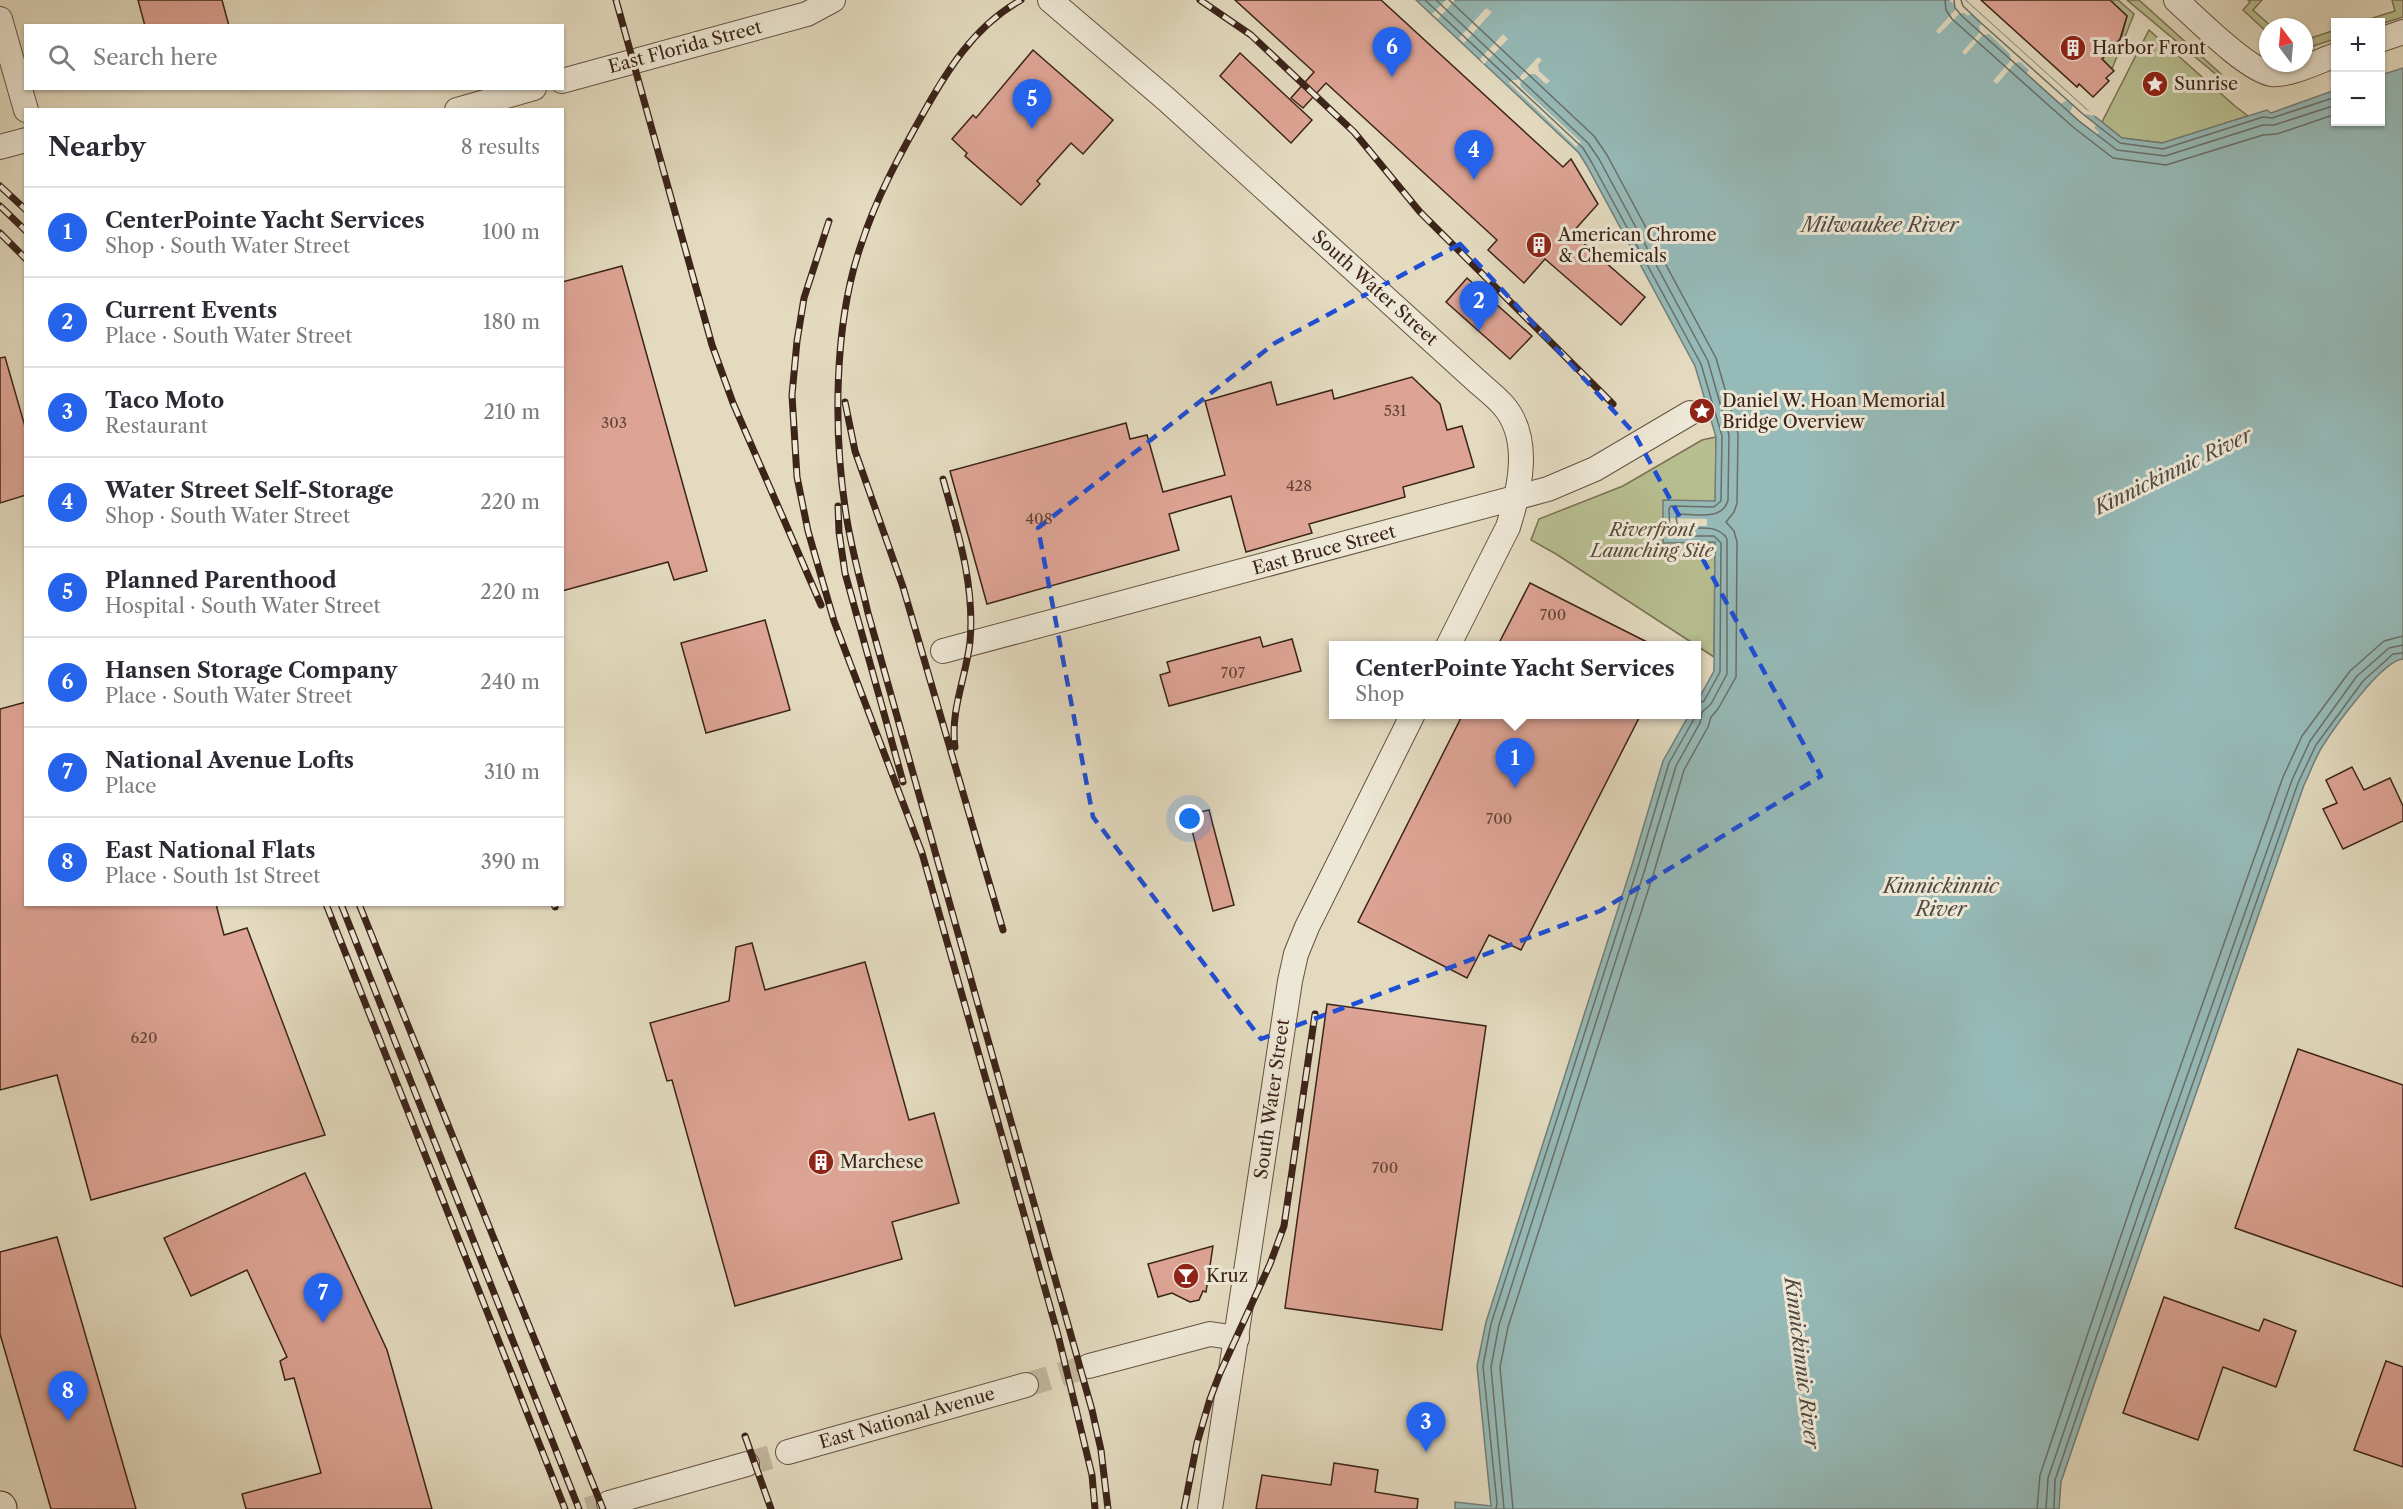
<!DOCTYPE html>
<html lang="en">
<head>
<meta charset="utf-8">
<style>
  :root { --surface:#fff; --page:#f7f7f7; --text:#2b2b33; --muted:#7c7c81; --line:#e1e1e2; --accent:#2563eb }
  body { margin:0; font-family:"Libre Caslon Text",serif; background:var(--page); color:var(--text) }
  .controls { position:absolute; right:18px; top:18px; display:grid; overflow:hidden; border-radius:0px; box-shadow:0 2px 4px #0004 }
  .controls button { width:54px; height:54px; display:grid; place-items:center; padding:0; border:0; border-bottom:2px solid var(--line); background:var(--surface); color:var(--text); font:30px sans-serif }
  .compass { position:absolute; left:2259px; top:18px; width:54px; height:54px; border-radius:50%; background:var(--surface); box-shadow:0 2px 4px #0004; rotate:344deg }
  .you { position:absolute; left:1190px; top:819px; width:21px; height:21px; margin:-15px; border:4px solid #fff; border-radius:50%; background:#1a73e8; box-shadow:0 0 0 9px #1a73e833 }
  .badge { display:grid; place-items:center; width:39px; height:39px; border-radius:50%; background:var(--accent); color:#fff; font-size:20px; font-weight:700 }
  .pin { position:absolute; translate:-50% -50px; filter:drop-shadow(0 2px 3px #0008) }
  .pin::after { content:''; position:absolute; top:32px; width:21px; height:18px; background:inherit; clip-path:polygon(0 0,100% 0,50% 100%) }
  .popup { position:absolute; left:1329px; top:641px; width:372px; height:78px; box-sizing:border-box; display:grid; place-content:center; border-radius:0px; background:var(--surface); filter:drop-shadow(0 2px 4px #0005); font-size:20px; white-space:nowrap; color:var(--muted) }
  .popup b { font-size:22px; color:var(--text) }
  .popup::after { content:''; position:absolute; left:50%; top:100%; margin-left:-12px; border:12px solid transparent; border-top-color:var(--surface) }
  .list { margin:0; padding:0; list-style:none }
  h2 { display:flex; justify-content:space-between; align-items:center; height:78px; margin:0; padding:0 24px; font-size:26px }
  h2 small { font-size:20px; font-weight:400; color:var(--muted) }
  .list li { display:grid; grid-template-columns:39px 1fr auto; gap:18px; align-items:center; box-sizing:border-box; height:90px; padding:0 24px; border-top:2px solid var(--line) }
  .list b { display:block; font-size:22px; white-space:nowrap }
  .list p { margin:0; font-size:20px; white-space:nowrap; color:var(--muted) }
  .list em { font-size:20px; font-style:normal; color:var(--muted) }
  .icon { flex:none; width:33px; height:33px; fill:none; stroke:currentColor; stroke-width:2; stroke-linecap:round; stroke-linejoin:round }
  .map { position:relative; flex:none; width:2403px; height:1509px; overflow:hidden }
  .search { position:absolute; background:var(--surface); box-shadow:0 2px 4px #0004; left:24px; top:24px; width:540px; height:66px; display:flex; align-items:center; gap:15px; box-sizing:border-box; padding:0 21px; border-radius:0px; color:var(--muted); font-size:22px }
  .panel { position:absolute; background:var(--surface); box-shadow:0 2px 4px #0004; left:24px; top:108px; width:540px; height:798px; border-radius:0px }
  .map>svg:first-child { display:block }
</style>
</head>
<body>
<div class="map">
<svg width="2403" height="1509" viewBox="0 0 2403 1509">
  <rect width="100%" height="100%" fill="#e3dabf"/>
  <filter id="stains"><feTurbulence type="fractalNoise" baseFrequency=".00333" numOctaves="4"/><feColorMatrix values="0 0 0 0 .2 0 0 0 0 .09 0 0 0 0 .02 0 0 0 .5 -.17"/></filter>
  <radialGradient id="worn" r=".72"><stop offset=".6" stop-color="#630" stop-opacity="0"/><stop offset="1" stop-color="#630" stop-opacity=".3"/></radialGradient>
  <g fill="#b7be90" stroke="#7a7154" stroke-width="1.5">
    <path d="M 2114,0 L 2118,0 L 2134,14 L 2112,69 L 2102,59 L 2122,37 L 2127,16 L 2112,2 Z"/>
    <path d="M 2127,0 L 2139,0 L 2221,74 L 2218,76 Z"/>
    <path d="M 2248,0 L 2262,0 L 2253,10 L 2272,27 L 2268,27 L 2268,33 L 2243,10 L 2250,2 Z"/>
    <path d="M 2392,0 L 2403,0 L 2403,17 L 2381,24 L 2360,22 L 2395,11 Z"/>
    <path d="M 2304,28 L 2308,39 L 2335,30 L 2335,39 L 2304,49 Z"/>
    <path d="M 2149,30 L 2235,106 L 2248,116 L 2163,143 L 2122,138 L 2102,122 Z"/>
    <path d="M 1716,437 L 1714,657 L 1556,554 L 1531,540 L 1539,519 L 1623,486 L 1702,440 Z"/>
  </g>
  <path fill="#96bab8" stroke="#727e78" stroke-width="1.5" d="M 1416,0 L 1965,0 L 2087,110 L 2122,138 L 2162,143 L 2267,110 L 2271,113 L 2335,90 L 2336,122 L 2380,122 L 2381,75 L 2403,68 L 2403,659 C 2382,660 2334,728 2322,747 C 2315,758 2310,773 2304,785 L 2097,1376 L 2061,1482 L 2059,1509 L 1455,1509 L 1455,1502 L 1491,1506 L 1477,1366 L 1486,1322 L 1632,865 L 1663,761 L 1689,715 L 1696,714 L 1697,702 L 1714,671 L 1715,542 L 1663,543 L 1663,500 L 1715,501 L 1716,437 L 1695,366 L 1587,166 L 1579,153 Z"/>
  <g fill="#e3dabf">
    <path d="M 1446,0 L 1455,0 L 1438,19 L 1432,14 Z"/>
    <path d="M 1949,0 L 1965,0 L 2087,110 L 2097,114 L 2096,116 L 2084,114 L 2096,125 L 2094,128 L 2099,132 L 2096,135 L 2070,113 L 2073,105 L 2068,100 L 2060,104 L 2026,74 L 2029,70 L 2020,62 L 2015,63 L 1997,84 L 1993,81 L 2011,60 L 2010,54 L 1989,34 L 1983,35 L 1965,55 L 1962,52 L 1980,32 L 1979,26 L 1982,24 L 1971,13 L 1968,16 L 1964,13 L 1959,14 L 1939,34 L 1936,31 L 1955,10 L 1955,5 Z"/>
    <path d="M 1486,8 L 1492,12 L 1464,43 L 1459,38 Z"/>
    <path d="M 1503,34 L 1508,39 L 1484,64 L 1480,59 Z"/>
    <path d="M 1538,57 L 1542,60 L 1538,65 L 1539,71 L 1550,81 L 1546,84 L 1535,74 L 1530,74 L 1520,83 L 1521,87 L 1581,142 L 1576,147 L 1509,83 L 1512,80 L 1517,80 Z"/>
    <path d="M 1660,518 L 1707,519 L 1707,526 L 1660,525 Z"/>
  </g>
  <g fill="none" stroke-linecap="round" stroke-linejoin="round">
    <g stroke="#696f68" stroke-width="1.5">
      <path d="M 1425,0 L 1583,148 L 1592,163 L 1701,364 L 1722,436 L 1721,501 L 1714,507 L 1671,506 L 1669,509 L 1670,536 L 1714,536 L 1721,543 L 1720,672 L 1704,701 L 1696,704"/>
      <path d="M 1436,0 L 1588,143 L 1599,159 L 1708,361 L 1729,435 L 1728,500 C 1723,521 1695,514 1679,514 L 1676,517 L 1678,529 C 1694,529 1718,523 1727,539 L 1727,674 L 1711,704 L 1702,712 L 1700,723 L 1676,766 L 1645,869 L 1499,1325 L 1491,1367 L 1504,1509"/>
      <path d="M 1449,0 L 1594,136 L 1607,155 L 1716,358 L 1738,434 L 1737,503 L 1734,512 L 1726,522 L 1734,531 L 1737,542 L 1736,677 L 1718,709 L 1711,717 L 1708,727 L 1684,770 L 1654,872 L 1508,1327 L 1500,1367 L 1513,1509"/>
      <path d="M 1945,0 L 1946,10 L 1952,19 L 2073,127 L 2113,158 L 2166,165 L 2263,135 L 2277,134 L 2336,114"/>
      <path d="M 1954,0 L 1955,8 L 1962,16 L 2079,121 L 2117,150 L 2165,156 L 2263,125 L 2274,125 L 2336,105"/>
      <path d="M 1961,0 L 1963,6 L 1981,23 L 2084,115 L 2120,143 L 2163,149 L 2263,117 L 2272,118 L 2336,97"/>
      <path d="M 1496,1509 L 1497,1503 L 1483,1366 L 1491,1324 L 1638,867 L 1669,763 L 1694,719 L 1694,714"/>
      <path d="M 2037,1509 L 2040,1475 L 2133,1200 L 2283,777 L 2302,736 L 2350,671 L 2384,641 L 2403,636"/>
      <path d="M 2046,1509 L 2048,1478 L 2142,1203 L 2292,780 L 2310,741 L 2357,676 L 2389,648 L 2403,645"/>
      <path d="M 2054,1509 L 2055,1480 L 2091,1374 L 2298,783 L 2316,745 L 2363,681 L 2393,654 L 2403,653"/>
    </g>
  </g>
  <g fill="#dda394" stroke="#3c2419" stroke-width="1.5">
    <path d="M 138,0 L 222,0 L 229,26 L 145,26 Z"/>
    <path d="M 1235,0 L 1381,0 L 1563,167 L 1571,159 L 1598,204 L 1572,233 L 1645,297 L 1621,325 L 1545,259 L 1524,283 L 1488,250 L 1497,240 L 1326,83 L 1303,108 L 1291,98 L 1314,72 Z"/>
    <path d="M 1981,0 L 2110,0 L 2127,16 L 2120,39 L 2102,59 L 2114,71 L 2106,78 L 2109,81 L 2093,97 L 2079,84 L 2077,87 Z"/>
    <path d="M 1033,50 L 1113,120 L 1083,154 L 1071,143 L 1037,181 L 1040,184 L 1021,205 L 965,156 L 967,153 L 952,139 L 973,115 L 976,118 Z"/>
    <path d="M 1240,53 L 1312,120 L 1291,143 L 1220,76 Z"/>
    <path d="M 622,266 L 707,571 L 674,580 L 668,562 L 562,591 L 562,282 Z"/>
    <path d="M 1467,278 L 1532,336 L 1510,359 L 1446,302 Z"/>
    <path d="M 5,357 L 26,430 L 26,495 L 0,503 L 0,358 Z"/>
    <path d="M 1412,377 L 1440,404 L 1447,430 L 1462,426 L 1474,467 L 1403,487 L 1405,497 L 1309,524 L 1312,533 L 1246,552 L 1231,496 L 1169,514 L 1179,550 L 987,604 L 950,471 L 1126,423 L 1130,439 L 1147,435 L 1163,492 L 1225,475 L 1205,401 L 1271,382 L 1277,405 L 1332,390 L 1334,399 Z"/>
    <path d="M 1530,583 L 1653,645 L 1498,645 Z"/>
    <path d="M 765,620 L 790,710 L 706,733 L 681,643 Z"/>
    <path d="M 1260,637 L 1263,647 L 1292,639 L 1301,671 L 1169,706 L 1160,675 L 1170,672 L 1167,662 Z"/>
    <path d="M 26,702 L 26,904 L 216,904 L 224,935 L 247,928 L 325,1135 L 91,1200 L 57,1075 L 0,1090 L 0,709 Z"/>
    <path d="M 1463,714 L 1641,714 L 1521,950 L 1489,935 L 1467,978 L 1358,922 Z"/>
    <path d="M 2352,767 L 2364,790 L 2390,778 L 2403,806 L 2403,821 L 2343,849 L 2323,809 L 2337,803 L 2326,780 Z"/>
    <path d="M 1209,810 L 1234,905 L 1213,911 L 1188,815 Z"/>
    <path d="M 752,943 L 765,990 L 865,962 L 909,1120 L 934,1113 L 959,1203 L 892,1222 L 902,1259 L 735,1306 L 672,1080 L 667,1081 L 650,1023 L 729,1001 L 736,947 Z"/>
    <path d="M 1327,1004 L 1486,1026 L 1442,1330 L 1285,1308 Z"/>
    <path d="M 2298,1049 L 2403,1085 L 2403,1287 L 2235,1228 Z"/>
    <path d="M 305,1173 L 387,1350 L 432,1509 L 246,1509 L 242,1494 L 321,1473 L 294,1378 L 285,1380 L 280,1361 L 287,1357 L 247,1270 L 191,1296 L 164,1238 Z"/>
    <path d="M 57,1237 L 136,1509 L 51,1509 L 0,1334 L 0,1252 Z"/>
    <path d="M 1213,1246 L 1206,1292 L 1203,1291 L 1199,1300 L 1190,1302 L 1172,1293 L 1158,1297 L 1148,1264 Z"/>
    <path d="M 2164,1297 L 2259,1331 L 2264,1319 L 2296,1331 L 2276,1387 L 2223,1367 L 2198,1440 L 2123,1413 Z"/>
    <path d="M 2386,1361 L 2403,1367 L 2403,1467 L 2354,1450 Z"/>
    <path d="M 1334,1463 L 1378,1470 L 1375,1492 L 1418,1499 L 1417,1509 L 1256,1509 L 1262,1475 L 1331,1485 Z"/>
  </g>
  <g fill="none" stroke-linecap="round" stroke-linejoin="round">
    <g stroke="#c2b69e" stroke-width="24" stroke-dasharray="24 12" stroke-linecap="butt">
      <path d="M 1026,1385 L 1089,1366"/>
      <path d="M 747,1464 L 788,1452"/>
      <path d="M 587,1509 L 609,1503"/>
    </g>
    <g stroke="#665242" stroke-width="26">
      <g id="minor">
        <path d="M 1050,0 L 1166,99 L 1479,383 C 1487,390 1496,397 1503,405 C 1532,438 1520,489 1508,527 L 1448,646"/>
        <path d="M 2176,0 C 2196,18 2248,71 2272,74 C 2289,76 2319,61 2336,55"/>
        <path d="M 0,19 L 26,110"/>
        <path d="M 2380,40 L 2403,32"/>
        <path d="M 562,81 L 807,14 L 833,0"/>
        <path d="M 457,110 L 534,88"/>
        <path d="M 0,147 L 26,140"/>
        <path d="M 943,651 L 1548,489 L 1595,469 L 1690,413"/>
        <path d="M 1089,1366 L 1210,1334 L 1237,1338"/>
        <path d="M 788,1452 L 1026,1385"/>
        <path d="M 609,1503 L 747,1464"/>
        <path d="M 1210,1509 L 1290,981 L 1296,954 L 1307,927 L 1413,714"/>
      </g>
    </g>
    <g stroke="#3c2419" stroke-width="35">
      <path id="secondary" d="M 0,1508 L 0,1509"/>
    </g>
    <use href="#minor" stroke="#ede7d5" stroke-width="24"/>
    <use href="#secondary" stroke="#ede7d5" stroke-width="33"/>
    <g stroke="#3c2419" stroke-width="7">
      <g id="rail">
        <path d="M 616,0 L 712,345 L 733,403 L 821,605"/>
        <path d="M 1021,0 C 973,27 946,72 920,119 C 898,158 876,199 862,242 C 833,323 833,436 847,520 C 852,551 861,582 868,613 L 1092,1410 L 1101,1450 L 1108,1509"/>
        <path d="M 1200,0 L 1251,35 L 1354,132 L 1420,212 L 1613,404"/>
        <path d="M 0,186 L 26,210"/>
        <path d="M 0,206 L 26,231"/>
        <path d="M 829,221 L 804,298 L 797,341 L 792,395 L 797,477 L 808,531 L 834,621 L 922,853 L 1058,1335 L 1092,1475 L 1095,1509"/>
        <path d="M 0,233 L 26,259"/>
        <path d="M 845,402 L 855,451 L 903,587 L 1003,930"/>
        <path d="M 943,479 C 958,533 975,585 970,642 C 966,677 950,711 955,747"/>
        <path d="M 838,506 L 839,532 L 845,573 L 903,782"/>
        <path d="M 326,904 L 565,1509"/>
        <path d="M 341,904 L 579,1509"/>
        <path d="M 359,904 L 603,1509"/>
        <path d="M 554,904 L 555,907"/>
        <path d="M 745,1436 L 771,1509"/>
        <path d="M 1184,1509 L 1197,1443 L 1210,1399 L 1220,1373 L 1270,1264 L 1284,1226 L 1315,1014"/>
      </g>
    </g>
    <use href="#rail" stroke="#ede7d5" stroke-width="4.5" stroke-dasharray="14" stroke-linecap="butt"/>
  </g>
  <path fill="none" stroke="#1d4ed8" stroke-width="4.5" stroke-dasharray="12 8" stroke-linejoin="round" d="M 1460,244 L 1634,433 L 1821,776 L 1600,911 L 1261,1039 L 1093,817 L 1038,528 L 1275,343 Z"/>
  <defs>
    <g id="building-disc" transform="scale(1.35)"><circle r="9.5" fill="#8f2418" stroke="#ede7d5"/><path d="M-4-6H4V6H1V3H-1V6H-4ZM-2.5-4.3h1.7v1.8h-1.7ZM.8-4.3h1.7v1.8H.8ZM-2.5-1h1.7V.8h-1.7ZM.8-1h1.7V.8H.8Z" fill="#fff"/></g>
    <g id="sight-disc" transform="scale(1.35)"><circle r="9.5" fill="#8f2418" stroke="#ede7d5"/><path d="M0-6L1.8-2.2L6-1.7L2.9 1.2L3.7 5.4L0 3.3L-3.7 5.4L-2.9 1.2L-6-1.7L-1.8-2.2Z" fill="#fff"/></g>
    <g id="bar-disc" transform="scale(1.35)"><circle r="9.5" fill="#8f2418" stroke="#ede7d5"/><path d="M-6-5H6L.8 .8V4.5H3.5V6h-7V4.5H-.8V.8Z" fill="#fff"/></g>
  </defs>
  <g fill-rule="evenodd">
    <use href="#building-disc" x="2073" y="48"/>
    <use href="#sight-disc" x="2155" y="84"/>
    <use href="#building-disc" x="1539" y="245"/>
    <use href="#sight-disc" x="1702" y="411"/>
    <use href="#building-disc" x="821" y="1162"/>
    <use href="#bar-disc" x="1186" y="1276"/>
  </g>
  <g text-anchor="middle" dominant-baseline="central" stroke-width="6" stroke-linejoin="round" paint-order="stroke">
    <g font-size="15" fill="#644438">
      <text x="1395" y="410">531</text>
      <text x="614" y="422">303</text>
      <text x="1299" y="485">428</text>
      <text x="1039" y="518">408</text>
      <text x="1553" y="614">700</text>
      <text x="1233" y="672">707</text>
      <text x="1499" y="818">700</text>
      <text x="144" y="1037">620</text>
      <text x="1385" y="1167">700</text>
    </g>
    <g font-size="18" fill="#3c2419" stroke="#ede7d5">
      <text transform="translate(685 47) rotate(-15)">East Florida Street</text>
      <text transform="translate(1375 288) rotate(42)">South Water Street</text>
      <text transform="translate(1324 550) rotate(-15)">East Bruce Street</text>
      <text transform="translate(1272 1099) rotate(-82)">South Water Street</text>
      <text transform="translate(907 1418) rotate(-16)">East National Avenue</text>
    </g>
    <g font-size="18" fill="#3c2419" stroke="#ede7d5" text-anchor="start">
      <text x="2092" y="48">Harbor Front</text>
      <text x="2174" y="84">Sunrise</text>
      <text x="1558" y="235">American Chrome<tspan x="1558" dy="21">&amp; Chemicals</tspan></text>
      <text x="1722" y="401">Daniel W. Hoan Memorial<tspan x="1722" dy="21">Bridge Overview</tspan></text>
      <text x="840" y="1162">Marchese</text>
      <text x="1206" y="1276">Kruz</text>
    </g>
    <g font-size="18" font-style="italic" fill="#5b4a37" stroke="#ede7d5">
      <text x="1652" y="530">Riverfront<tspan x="1652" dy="21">Launching Site</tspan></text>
    </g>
    <g font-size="20" font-style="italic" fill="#524a41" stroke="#ede7d5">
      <text x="1880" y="225">Milwaukee River</text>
      <text transform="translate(2173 471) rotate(-26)">Kinnickinnic River</text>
      <text x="1941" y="886">Kinnickinnic<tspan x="1941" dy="23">River</tspan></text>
      <text transform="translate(1802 1363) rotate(83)">Kinnickinnic River</text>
    </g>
  </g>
  <rect width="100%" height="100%" filter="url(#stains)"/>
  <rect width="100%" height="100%" fill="url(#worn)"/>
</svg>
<div class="controls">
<button>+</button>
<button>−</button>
</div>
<svg class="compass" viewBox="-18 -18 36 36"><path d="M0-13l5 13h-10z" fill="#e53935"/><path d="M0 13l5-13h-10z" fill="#7c7c81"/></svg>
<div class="you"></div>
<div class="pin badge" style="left:1515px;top:788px">1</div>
<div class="popup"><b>CenterPointe Yacht Services</b>Shop</div>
<div class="pin badge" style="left:1479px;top:331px">2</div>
<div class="pin badge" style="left:1426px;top:1452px">3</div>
<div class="pin badge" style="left:1474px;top:180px">4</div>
<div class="pin badge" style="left:1032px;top:129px">5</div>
<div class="pin badge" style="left:1392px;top:77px">6</div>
<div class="pin badge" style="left:323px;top:1323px">7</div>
<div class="pin badge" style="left:68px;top:1421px">8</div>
<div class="search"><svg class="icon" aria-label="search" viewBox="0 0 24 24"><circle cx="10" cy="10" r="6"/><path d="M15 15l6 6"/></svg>Search here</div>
<section class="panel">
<h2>Nearby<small>8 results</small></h2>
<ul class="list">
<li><span class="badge">1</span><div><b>CenterPointe Yacht Services</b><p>Shop · South Water Street</p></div><em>100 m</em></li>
<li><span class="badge">2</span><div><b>Current Events</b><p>Place · South Water Street</p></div><em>180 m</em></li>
<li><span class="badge">3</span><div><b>Taco Moto</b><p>Restaurant</p></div><em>210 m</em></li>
<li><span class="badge">4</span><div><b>Water Street Self-Storage</b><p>Shop · South Water Street</p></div><em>220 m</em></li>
<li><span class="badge">5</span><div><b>Planned Parenthood</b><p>Hospital · South Water Street</p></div><em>220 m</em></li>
<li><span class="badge">6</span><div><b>Hansen Storage Company</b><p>Place · South Water Street</p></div><em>240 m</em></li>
<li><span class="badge">7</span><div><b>National Avenue Lofts</b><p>Place</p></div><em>310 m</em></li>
<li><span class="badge">8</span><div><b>East National Flats</b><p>Place · South 1st Street</p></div><em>390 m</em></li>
</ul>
</section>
</div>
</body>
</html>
